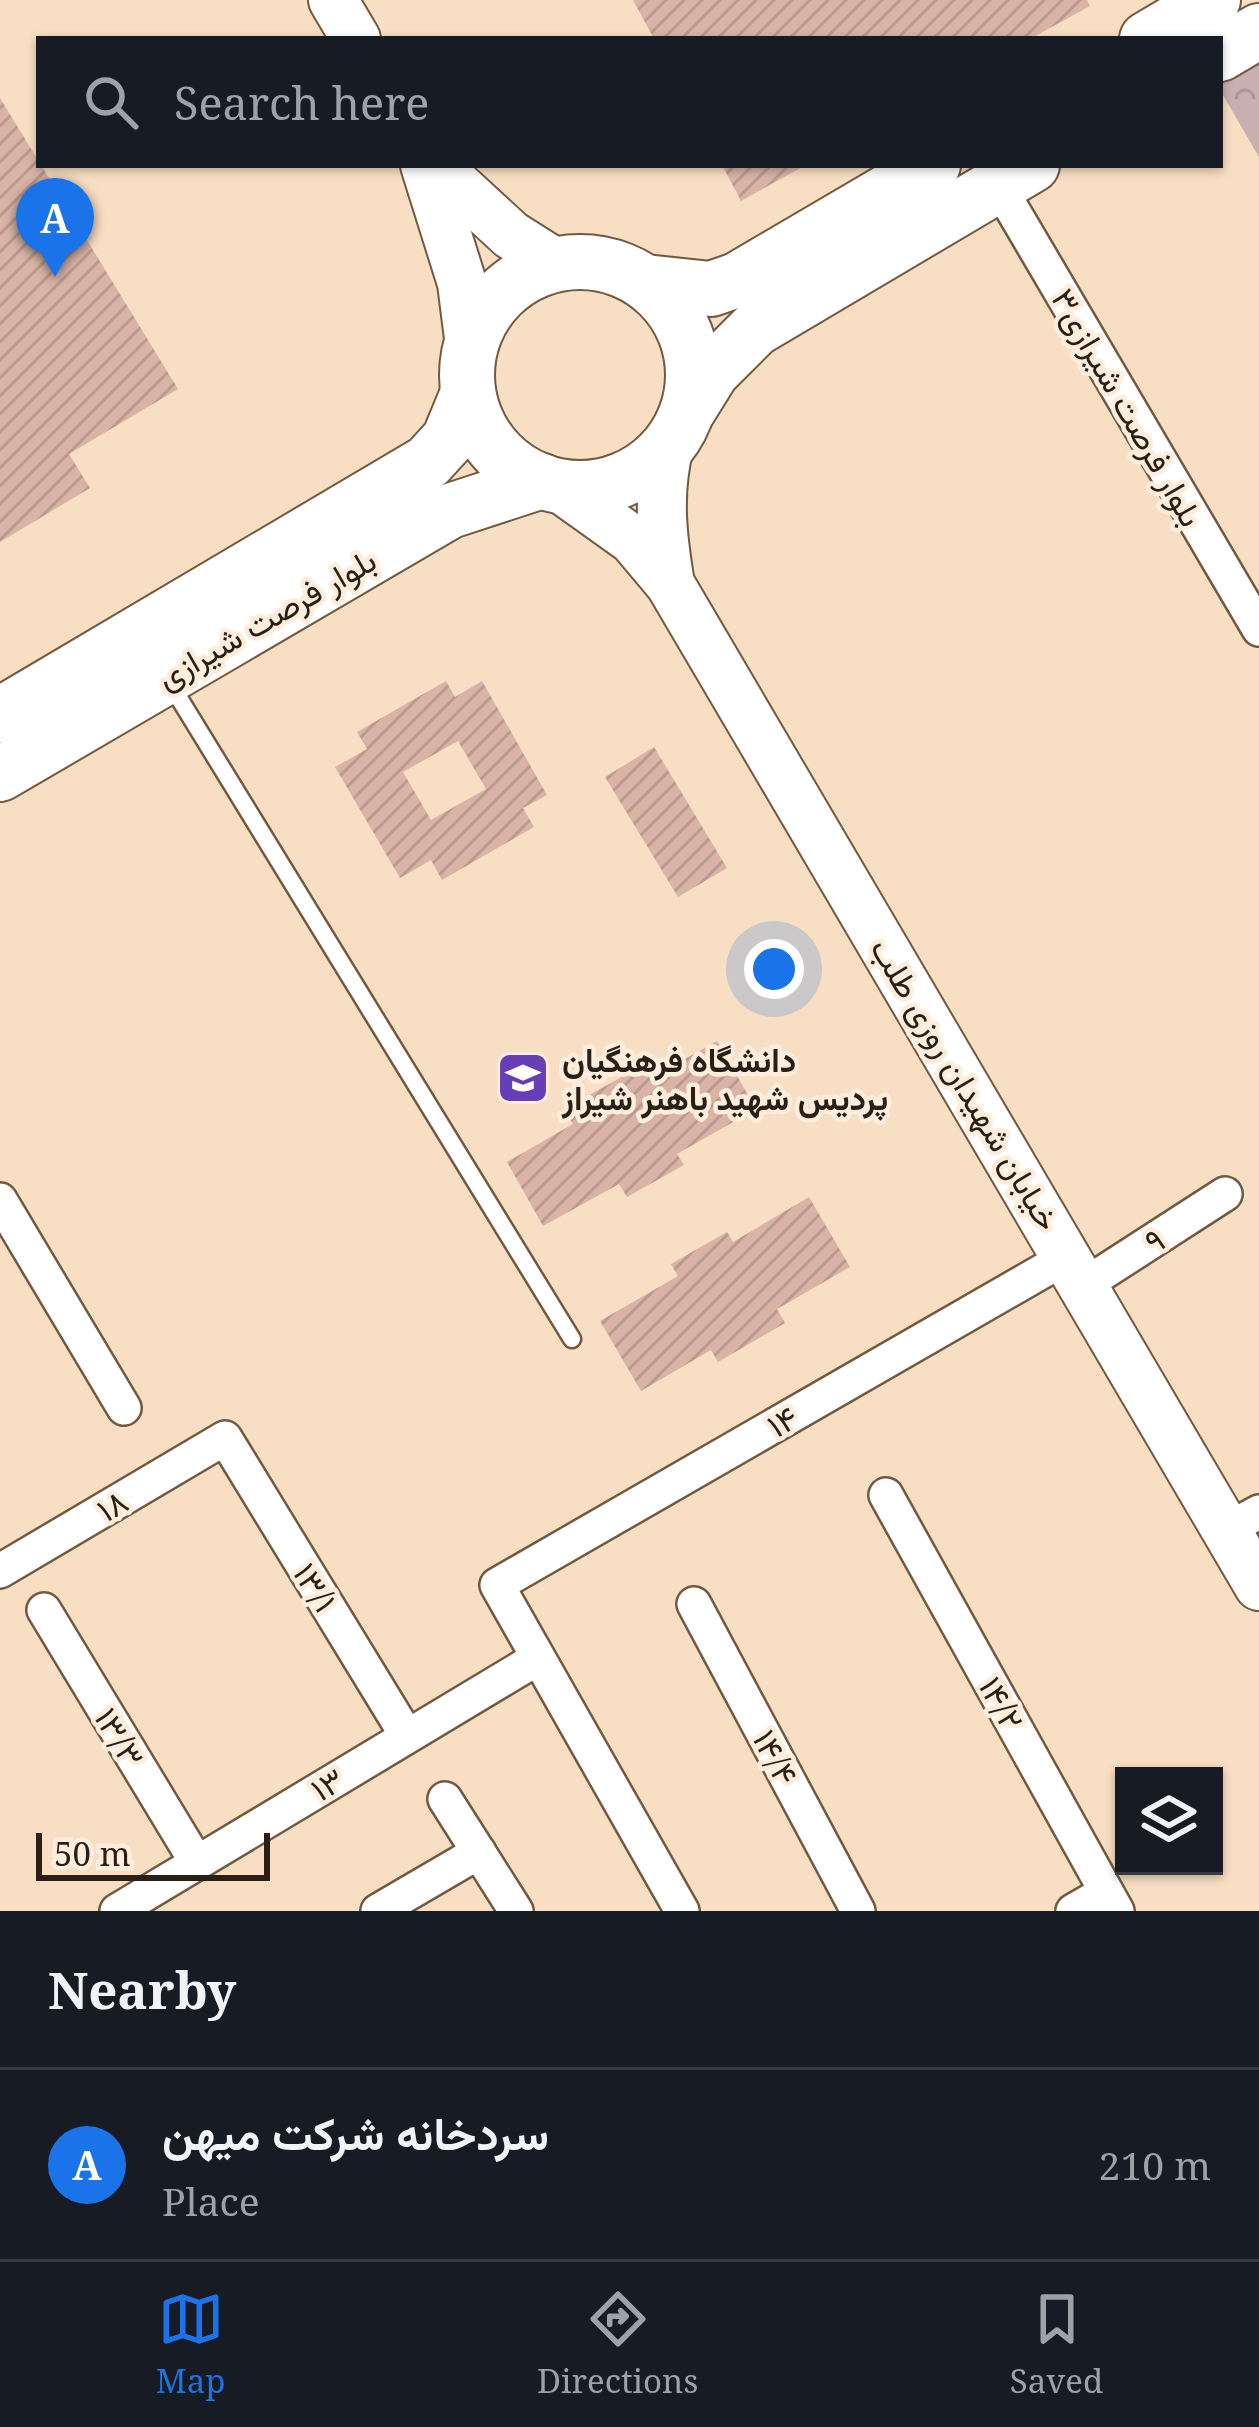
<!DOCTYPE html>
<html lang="en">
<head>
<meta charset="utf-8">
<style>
  :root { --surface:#171b24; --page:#242831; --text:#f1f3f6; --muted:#9ea1a6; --line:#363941; --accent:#1a73e8 }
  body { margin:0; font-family:"Noto Serif",Vazirmatn,serif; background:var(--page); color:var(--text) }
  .controls { position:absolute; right:36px; bottom:36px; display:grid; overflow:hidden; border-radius:0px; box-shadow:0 3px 9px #0004 }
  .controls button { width:108px; height:108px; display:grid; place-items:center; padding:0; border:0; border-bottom:3px solid var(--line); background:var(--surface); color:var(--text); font:60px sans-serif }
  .scale { position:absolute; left:36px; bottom:30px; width:234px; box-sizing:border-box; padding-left:12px; border:6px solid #291f15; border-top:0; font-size:33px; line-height:42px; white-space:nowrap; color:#291f15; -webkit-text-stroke:9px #fdeddc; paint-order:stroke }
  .you { position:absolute; left:774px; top:969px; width:42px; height:42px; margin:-30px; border:9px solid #fff; border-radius:50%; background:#1a73e8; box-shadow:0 0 0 18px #1a73e833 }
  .badge { display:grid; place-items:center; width:78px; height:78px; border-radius:50%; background:var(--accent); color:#fff; font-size:39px; font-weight:700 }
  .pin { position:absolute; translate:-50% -99px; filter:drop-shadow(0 3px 6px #0008) }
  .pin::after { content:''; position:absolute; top:63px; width:42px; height:36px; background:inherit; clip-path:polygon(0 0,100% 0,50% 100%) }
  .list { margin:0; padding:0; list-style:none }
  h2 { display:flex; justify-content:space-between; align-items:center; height:156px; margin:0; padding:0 48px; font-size:51px }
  h2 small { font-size:39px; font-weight:400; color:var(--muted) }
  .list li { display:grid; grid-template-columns:78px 1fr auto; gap:36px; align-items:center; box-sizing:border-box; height:192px; padding:0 48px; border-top:3px solid var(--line) }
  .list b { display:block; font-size:45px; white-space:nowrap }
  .list p { margin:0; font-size:39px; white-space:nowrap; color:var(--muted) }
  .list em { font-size:39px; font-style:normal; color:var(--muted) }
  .icon { flex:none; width:66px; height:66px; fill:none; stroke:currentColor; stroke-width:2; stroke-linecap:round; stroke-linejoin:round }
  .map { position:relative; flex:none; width:1259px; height:1911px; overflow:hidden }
  .search { position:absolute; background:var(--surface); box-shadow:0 3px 9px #0004; left:36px; right:36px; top:36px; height:132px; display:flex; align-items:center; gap:30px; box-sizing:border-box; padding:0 42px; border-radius:0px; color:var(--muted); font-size:45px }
  .sheet { height:348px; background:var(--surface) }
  nav { display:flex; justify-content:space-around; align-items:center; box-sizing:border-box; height:168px; border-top:3px solid var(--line); background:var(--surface); font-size:33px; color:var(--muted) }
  nav a { display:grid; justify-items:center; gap:6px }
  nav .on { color:var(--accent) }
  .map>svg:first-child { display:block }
</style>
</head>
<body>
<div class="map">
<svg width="1259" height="1911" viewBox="0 0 1259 1911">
  <defs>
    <pattern id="park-crowns" width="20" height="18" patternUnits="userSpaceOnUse" patternTransform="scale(3)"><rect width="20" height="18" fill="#caafb0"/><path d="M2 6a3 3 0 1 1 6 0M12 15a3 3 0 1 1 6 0" fill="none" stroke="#ae9696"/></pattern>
    <pattern id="building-hatch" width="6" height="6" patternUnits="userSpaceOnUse" patternTransform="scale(3)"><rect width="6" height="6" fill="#d9b4a6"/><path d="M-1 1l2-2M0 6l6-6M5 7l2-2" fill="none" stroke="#ba9a8e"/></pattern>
  </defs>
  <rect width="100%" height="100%" fill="#f8dec2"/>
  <path fill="url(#park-crowns)" d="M 1259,46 L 1259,157 L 1220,90 L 1220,69 Z"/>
  <g fill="url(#building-hatch)" fill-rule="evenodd">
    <path d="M 633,0 L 1087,0 L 1090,6 L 1030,39 L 654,39 Z"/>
    <path d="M 0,98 L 178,389 L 69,454 L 90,488 L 0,542 Z"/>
    <path d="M 722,165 L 806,165 L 741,201 Z"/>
    <path d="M 446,681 L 455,697 L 482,681 L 547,795 L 523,808 L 534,827 L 442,880 L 431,860 L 400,878 L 335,767 L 367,749 L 357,732 ZM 458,741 L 486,789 L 431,820 L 403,772 Z"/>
    <path d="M 654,747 L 727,868 L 678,897 L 605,777 Z"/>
    <path d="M 717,1041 L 756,1109 L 677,1154 L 684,1165 L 627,1197 L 619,1184 L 543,1226 L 507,1162 L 573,1124 L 564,1109 L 645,1064 L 653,1077 Z"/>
    <path d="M 809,1197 L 850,1267 L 777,1309 L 785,1323 L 718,1362 L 711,1350 L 641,1391 L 600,1321 L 678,1276 L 671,1264 L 727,1232 L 733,1242 Z"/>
  </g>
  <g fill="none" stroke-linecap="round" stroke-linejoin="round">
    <g stroke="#715a41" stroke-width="21">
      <path id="lane" d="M 171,685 L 572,1339"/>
    </g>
    <g stroke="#715a41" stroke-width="38">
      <g id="street">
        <path d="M 998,185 L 1259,629"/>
        <path d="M 0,1200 L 124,1408"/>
        <path d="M 1084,1285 L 1225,1194"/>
        <path d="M 886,1495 L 1117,1911"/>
        <path d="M 1226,1530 L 1259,1512"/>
        <path d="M 0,1571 L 225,1438 L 407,1736"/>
        <path d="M 694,1604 L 858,1911"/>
        <path d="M 44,1610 L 197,1863"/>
        <path d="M 445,1799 L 516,1911"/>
        <path d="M 117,1911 L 538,1658"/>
        <path d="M 378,1911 L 479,1852"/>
        <path d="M 682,1911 L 497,1585 L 1067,1257"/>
        <path d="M 1073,1911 L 1106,1892"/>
      </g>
    </g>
    <g stroke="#715a41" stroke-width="52">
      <g id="secondary">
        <path d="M 333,0 L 356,39"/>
        <path d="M 425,165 L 462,283 L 470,346"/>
        <path d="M 435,165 L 511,235 L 557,264"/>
        <path d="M 669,446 C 657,494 662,536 670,584"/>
        <path d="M 556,485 L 633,540 L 670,584 L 1259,1586"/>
      </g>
    </g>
    <g stroke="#715a41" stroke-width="58">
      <g id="primary">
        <path d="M 1147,39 L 1213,0"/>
        <path d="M 1220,54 L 1259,31"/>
        <circle cx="580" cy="375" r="113"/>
        <path d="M 645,282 L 711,289 L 737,280 L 933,165"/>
        <path d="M 689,409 L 712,372 L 755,329 L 1032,165"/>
        <path d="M 0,715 L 428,462 L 449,439 L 468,393"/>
        <path d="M 0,774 L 450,511 L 542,481"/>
      </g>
    </g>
    <use href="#lane" stroke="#fff" stroke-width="16"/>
    <use href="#street" stroke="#fff" stroke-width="33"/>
    <use href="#secondary" stroke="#fff" stroke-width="48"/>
    <use href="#primary" stroke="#fff" stroke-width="54"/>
  </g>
  <defs>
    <g id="university-square" transform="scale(2.7)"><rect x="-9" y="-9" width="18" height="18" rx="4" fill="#673eb6" stroke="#fdeddc"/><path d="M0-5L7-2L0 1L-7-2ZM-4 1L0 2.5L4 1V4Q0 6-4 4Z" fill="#fff"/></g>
  </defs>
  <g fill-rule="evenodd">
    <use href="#university-square" x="523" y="1078"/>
  </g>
  <g text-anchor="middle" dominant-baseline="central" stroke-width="9" stroke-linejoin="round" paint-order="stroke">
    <g font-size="33" fill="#291f15" stroke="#fdeddc">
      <text transform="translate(1128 407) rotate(60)">۳بلوار فرصت شیرازی</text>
      <text transform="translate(266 618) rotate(-30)">بلوار فرصت شیرازی</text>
      <text transform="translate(966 1084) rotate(59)">خیابان شهیدان روزی طلب</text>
      <text transform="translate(1154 1240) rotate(-33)">۹</text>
      <text transform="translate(782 1421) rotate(-30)">۱۴</text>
      <text transform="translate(112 1505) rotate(-31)">۱۸</text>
      <text transform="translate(316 1587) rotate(58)">۱۳/۱</text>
      <text transform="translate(1002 1703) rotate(61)">۱۴/۲</text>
      <text transform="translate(120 1737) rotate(59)">۱۳/۳</text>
      <text transform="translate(776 1757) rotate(62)">۱۴/۴</text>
      <text transform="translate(327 1784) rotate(-31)">۱۳</text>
    </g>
    <g font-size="33" font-weight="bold" fill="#291f15" stroke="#fdeddc" text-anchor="start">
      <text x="562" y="1059">دانشگاه فرهنگیان<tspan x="562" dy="38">پردیس شهید باهنر شیراز</tspan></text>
    </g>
  </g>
</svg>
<div class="controls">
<button><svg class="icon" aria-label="layers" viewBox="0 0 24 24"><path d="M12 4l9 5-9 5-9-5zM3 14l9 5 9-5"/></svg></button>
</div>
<div class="scale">50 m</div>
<div class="you"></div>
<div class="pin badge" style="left:55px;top:277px">A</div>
<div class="search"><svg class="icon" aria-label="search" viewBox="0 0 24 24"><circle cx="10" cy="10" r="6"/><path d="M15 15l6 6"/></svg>Search here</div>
</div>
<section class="sheet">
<h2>Nearby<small></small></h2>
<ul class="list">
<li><span class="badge">A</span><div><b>سردخانه شرکت میهن</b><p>Place</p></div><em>210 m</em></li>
</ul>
</section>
<nav>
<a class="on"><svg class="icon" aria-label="map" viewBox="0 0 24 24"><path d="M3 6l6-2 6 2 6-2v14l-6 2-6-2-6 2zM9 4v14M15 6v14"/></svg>Map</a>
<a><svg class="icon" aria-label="directions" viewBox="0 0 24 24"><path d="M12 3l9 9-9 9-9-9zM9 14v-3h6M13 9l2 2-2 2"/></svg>Directions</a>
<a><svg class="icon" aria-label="saved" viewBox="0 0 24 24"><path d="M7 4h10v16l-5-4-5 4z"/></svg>Saved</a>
</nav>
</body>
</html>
